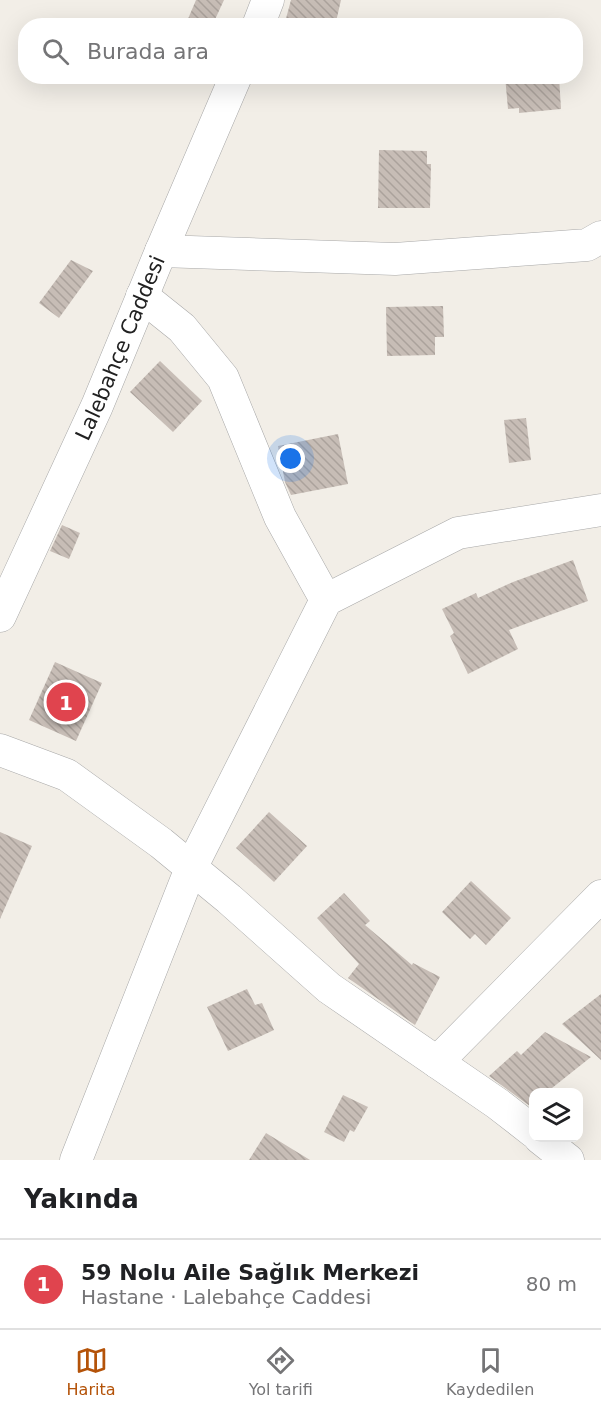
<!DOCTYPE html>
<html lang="tr">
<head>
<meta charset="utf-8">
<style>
  :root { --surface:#fff; --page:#f2f2f2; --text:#202124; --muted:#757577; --line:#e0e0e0; --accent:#b45309 }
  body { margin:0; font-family:"DejaVu Sans",sans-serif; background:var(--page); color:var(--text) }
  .controls { position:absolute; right:18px; bottom:18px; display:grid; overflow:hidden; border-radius:12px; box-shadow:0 6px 24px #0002 }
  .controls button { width:54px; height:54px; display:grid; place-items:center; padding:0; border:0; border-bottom:2px solid var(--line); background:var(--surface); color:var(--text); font:30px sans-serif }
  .you { position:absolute; left:291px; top:459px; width:21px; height:21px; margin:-15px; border:4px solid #fff; border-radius:50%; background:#1a73e8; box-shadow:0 0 0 9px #1a73e833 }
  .badge { display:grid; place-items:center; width:39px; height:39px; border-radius:50%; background:var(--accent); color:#fff; font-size:20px; font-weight:700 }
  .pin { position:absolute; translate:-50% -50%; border:3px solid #fff; box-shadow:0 2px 6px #0006 }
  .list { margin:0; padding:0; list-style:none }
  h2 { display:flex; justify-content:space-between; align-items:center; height:78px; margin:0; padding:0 24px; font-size:26px }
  h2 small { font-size:20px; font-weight:400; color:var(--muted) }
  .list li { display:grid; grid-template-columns:39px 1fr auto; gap:18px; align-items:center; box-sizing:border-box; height:90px; padding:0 24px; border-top:2px solid var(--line) }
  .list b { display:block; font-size:22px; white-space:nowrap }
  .list p { margin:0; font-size:20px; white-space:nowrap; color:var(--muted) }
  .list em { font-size:20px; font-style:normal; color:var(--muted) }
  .icon { flex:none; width:33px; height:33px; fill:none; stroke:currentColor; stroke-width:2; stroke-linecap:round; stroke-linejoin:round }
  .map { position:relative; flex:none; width:601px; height:1160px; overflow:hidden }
  .search { position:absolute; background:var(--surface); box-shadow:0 6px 24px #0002; left:18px; right:18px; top:18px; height:66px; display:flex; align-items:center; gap:15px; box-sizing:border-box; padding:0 21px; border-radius:24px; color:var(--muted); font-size:22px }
  .sheet { height:168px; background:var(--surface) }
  nav { display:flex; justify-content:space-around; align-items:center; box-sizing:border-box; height:84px; border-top:2px solid var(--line); background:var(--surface); font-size:16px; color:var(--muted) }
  nav a { display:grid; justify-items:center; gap:3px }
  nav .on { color:var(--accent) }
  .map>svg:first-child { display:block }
</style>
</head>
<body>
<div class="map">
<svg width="601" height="1160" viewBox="0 0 601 1160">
  <defs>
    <pattern id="building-back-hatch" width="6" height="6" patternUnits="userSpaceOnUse" patternTransform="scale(1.5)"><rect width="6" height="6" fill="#c7bdb6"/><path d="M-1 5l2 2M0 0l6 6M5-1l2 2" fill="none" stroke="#aba29c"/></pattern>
  </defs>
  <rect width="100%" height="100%" fill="#f2eee7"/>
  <g fill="url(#building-back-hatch)">
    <path d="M 196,0 L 224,0 L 212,26 L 185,26 Z"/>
    <path d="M 291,0 L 341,0 L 335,26 L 284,26 Z"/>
    <path d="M 505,76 L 559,76 L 561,109 L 519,113 L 519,108 L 508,109 Z"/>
    <path d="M 379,150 L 427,151 L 427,164 L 431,164 L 430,208 L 378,208 Z"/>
    <path d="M 71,260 L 93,271 L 59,318 L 39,303 Z"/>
    <path d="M 443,306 L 444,337 L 435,337 L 435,355 L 387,356 L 386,307 Z"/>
    <path d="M 160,361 L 202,401 L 173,432 L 130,392 Z"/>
    <path d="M 526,418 L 531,460 L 509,463 L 504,420 Z"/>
    <path d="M 338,434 L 348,484 L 291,495 L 285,482 L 278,446 Z"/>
    <path d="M 62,525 L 80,533 L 69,559 L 50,551 Z"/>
    <path d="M 573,560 L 588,601 L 509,630 L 518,649 L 468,674 L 450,636 L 454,633 L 442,609 L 476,593 L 478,598 L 513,582 Z"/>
    <path d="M 55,662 L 102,683 L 76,741 L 29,720 Z"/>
    <path d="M 269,812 L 307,846 L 274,882 L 236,848 Z"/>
    <path d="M 0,832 L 32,846 L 0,919 Z"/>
    <path d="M 471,881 L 511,918 L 486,945 L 475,934 L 470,939 L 442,912 Z"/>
    <path d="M 344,893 L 370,921 L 365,925 L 412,965 L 413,963 L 440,977 L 415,1025 L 348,978 L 359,964 L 317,918 Z"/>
    <path d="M 247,989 L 255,1005 L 262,1003 L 274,1030 L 228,1051 L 207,1007 Z"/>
    <path d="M 601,994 L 601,1060 L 562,1024 Z"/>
    <path d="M 545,1032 L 591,1057 L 547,1092 L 534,1092 L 534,1109 L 489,1076 L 517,1051 L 521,1055 Z"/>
    <path d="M 343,1095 L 368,1107 L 354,1132 L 350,1130 L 344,1142 L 324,1132 Z"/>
    <path d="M 266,1133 L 310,1160 L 249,1160 Z"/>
  </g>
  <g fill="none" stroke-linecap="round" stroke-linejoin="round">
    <g stroke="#a8a8a8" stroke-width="33">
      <g id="minor">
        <path d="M 258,26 L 268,0"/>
        <path d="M 161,251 L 395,259 L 587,245 L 601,237"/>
        <path d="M 142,296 L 182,328 L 223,378 L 280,517 L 326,600"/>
        <path id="s1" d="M 0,616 L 97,406 L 161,251 L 236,76"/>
        <path d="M 0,750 L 67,775 L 161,843 L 229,899 L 329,988 L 498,1104 L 534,1132"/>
        <path d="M 437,1062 L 601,896"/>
        <path d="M 540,1138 L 568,1160"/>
        <path d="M 76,1160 L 191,868 L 326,600 L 458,533 L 601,510"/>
      </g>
    </g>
    <use href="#minor" stroke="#fff" stroke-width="32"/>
  </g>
  <g text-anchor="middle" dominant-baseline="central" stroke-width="4.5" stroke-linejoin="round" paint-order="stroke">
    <g font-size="21" fill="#212121" stroke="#fff">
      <text stroke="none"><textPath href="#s1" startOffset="294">Lalebahçe Caddesi</textPath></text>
    </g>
  </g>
</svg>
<div class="controls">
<button><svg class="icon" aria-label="layers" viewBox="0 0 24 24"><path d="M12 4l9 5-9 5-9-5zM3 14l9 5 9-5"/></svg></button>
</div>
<div class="you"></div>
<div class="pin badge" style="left:66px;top:702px;background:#e0444e">1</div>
<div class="search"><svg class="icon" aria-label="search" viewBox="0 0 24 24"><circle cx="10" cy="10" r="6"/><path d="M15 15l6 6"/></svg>Burada ara</div>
</div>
<section class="sheet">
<h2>Yakında<small></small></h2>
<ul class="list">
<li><span class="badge" style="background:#e0444e">1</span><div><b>59 Nolu Aile Sağlık Merkezi</b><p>Hastane · Lalebahçe Caddesi</p></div><em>80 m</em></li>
</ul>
</section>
<nav>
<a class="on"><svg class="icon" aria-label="map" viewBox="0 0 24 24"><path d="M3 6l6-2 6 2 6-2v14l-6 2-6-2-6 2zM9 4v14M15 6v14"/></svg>Harita</a>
<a><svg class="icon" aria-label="directions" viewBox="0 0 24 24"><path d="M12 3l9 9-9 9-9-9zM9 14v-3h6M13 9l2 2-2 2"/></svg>Yol tarifi</a>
<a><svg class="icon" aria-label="saved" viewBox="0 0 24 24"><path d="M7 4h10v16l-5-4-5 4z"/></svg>Kaydedilen</a>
</nav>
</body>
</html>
